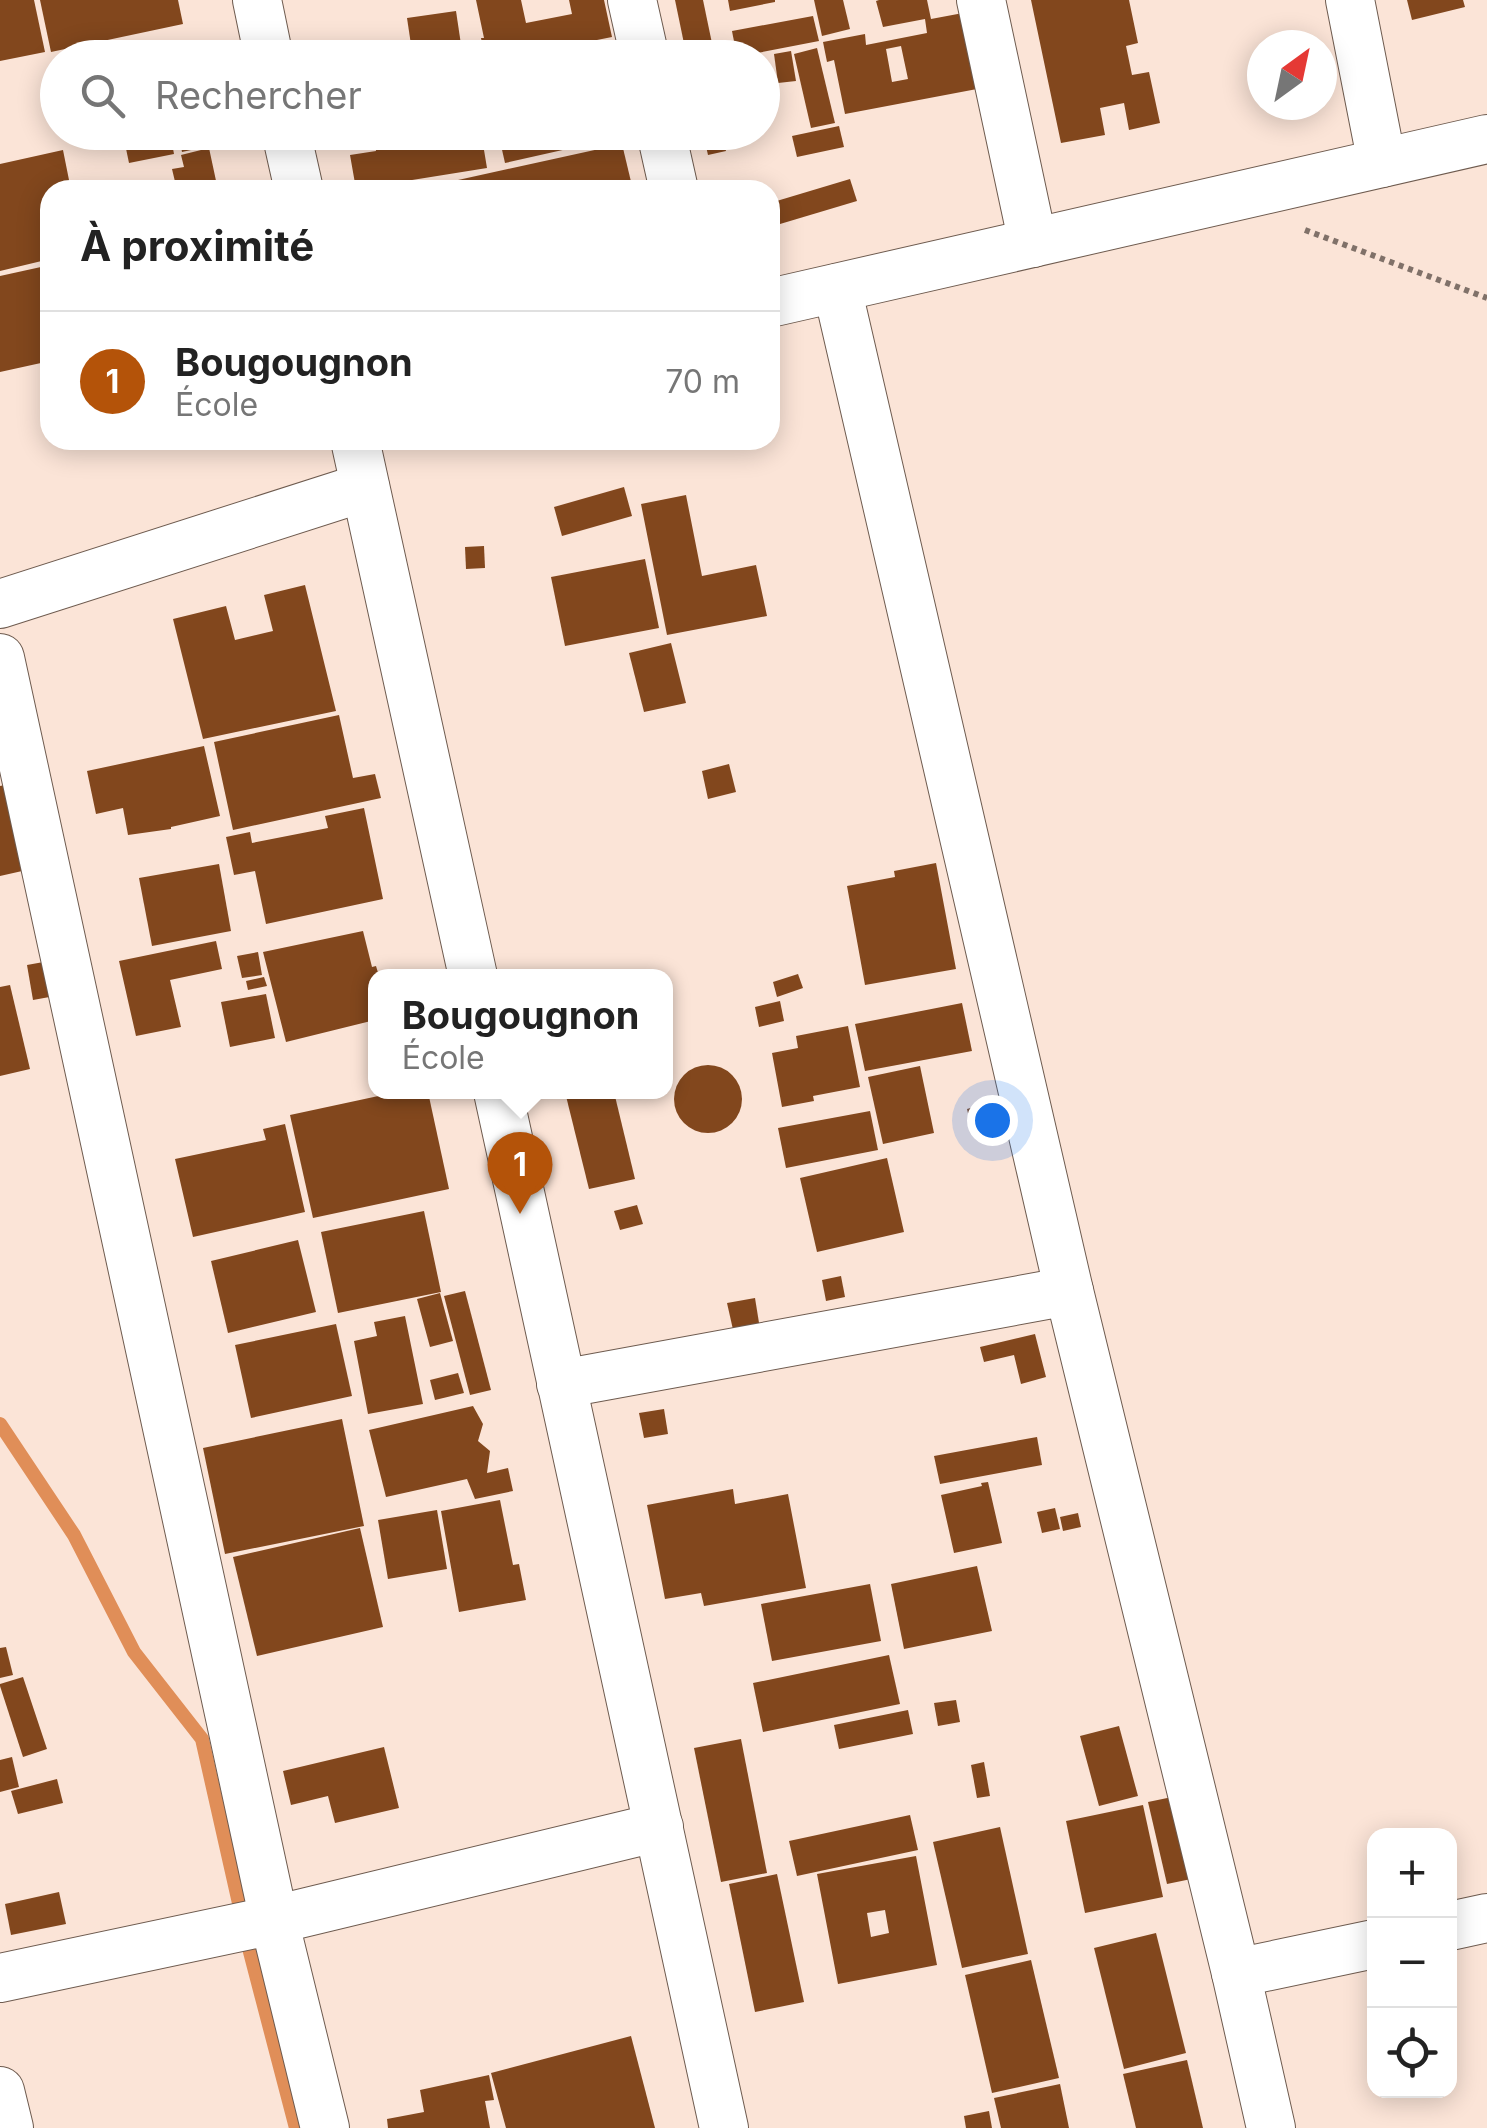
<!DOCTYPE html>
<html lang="fr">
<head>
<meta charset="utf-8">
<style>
  :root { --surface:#fff; --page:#f6f6f6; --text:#222; --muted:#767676; --line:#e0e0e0; --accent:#b45309 }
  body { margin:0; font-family:Inter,sans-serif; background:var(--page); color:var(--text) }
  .controls { position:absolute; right:30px; bottom:30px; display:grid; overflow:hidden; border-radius:20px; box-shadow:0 5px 25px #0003 }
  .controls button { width:90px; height:90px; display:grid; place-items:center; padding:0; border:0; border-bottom:2px solid var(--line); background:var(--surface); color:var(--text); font:50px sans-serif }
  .compass { position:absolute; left:1247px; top:30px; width:90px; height:90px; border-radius:50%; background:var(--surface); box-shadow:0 5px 25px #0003; rotate:33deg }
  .you { position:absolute; left:992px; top:1120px; width:35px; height:35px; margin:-25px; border:8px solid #fff; border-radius:50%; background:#1a73e8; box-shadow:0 0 0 15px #1a73e833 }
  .badge { display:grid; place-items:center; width:65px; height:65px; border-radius:50%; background:var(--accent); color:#fff; font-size:32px; font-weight:700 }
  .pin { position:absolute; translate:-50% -82px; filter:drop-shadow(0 2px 5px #0008) }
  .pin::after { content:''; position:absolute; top:52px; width:35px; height:30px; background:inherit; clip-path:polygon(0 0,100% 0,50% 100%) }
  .popup { position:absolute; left:368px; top:969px; width:305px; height:130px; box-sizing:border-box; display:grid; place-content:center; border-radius:20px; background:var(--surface); filter:drop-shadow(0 2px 8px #0005); font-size:32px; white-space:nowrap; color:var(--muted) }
  .popup b { font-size:38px; color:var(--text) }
  .popup::after { content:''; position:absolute; left:50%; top:100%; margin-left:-20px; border:20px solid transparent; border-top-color:var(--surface) }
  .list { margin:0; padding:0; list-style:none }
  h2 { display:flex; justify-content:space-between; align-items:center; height:130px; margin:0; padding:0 40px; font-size:42px }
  h2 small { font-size:32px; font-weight:400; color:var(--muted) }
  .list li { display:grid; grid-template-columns:65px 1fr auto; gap:30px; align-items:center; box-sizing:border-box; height:140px; padding:0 40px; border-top:2px solid var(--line) }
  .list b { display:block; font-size:38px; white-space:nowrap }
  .list p { margin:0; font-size:32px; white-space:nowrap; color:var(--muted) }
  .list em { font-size:32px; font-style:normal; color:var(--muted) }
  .icon { flex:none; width:55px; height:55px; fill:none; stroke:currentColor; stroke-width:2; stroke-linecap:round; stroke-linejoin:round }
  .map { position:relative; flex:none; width:1487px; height:2128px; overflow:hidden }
  .search { position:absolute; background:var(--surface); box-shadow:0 5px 25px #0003; left:40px; top:40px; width:740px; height:110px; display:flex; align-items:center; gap:25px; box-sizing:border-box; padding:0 35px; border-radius:55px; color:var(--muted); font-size:38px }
  .panel { position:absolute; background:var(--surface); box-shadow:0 5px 25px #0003; left:40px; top:180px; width:740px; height:270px; border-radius:30px }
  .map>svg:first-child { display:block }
</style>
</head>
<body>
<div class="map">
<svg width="1487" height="2128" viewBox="0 0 1487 2128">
  <rect width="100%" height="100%" fill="#fbe4d7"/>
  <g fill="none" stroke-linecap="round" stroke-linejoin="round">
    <path stroke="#e08e58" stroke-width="14" d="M 0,1424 L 74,1535 L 134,1652 L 202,1739 L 250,1952 L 296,2128"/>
  </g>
  <g fill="#82471d" fill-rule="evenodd">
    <path d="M 0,0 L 34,0 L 45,52 L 0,61 Z"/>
    <path d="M 40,0 L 178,0 L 183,24 L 51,52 Z"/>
    <path d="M 476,0 L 521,0 L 526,23 L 572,14 L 569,0 L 604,0 L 612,37 L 507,58 L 485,58 L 481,38 L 484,38 Z"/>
    <path d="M 675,0 L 703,0 L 714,53 L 687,58 Z"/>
    <path d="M 728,0 L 775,0 L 775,2 L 730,11 Z"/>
    <path d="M 814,0 L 843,0 L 850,29 L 822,36 Z"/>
    <path d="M 879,0 L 927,0 L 931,19 L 963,13 L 977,89 L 845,114 L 834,60 L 827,62 L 823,42 L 865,34 L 866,45 L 927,33 L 925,19 L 883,27 L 876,1 ZM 901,46 L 908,79 L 892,82 L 886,49 Z"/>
    <path d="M 1031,0 L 1129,0 L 1138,43 L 1126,46 L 1132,75 L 1149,72 L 1160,123 L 1129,130 L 1124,103 L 1100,108 L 1105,135 L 1061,143 Z"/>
    <path d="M 1407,0 L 1463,0 L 1465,7 L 1412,20 Z"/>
    <path d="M 456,11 L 463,58 L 413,58 L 407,18 Z"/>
    <path d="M 813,16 L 819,41 L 737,57 L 732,31 Z"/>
    <path d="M 615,40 L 619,58 L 543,58 L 542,56 Z"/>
    <path d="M 817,48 L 835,123 L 811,128 L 794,54 Z"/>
    <path d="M 791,51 L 796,81 L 778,83 L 774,54 Z"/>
    <path d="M 839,126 L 844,147 L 797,157 L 792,136 Z"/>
    <path d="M 156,132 L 170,132 L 174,154 L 129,163 L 124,139 Z"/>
    <path d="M 178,132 L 206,132 L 209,146 L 182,152 Z"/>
    <path d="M 374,132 L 481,132 L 487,168 L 356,189 L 350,155 L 376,151 Z"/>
    <path d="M 498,132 L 634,132 L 634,134 L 505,163 Z"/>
    <path d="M 723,138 L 726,151 L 708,155 L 705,142 Z"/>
    <path d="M 622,144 L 633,190 L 451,190 L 449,182 Z"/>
    <path d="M 209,148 L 218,190 L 177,190 L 172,169 L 184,167 L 181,155 Z"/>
    <path d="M 63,150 L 71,190 L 50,190 L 50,259 L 0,271 L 0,164 Z"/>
    <path d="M 850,179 L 857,201 L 770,227 L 770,203 Z"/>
    <path d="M 50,265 L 50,361 L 0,372 L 0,276 Z"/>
    <path d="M 624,487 L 632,516 L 562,536 L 554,507 Z"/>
    <path d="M 686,495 L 702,576 L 756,565 L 767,616 L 667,635 L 641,504 Z"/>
    <path d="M 484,546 L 485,568 L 466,569 L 465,547 Z"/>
    <path d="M 645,559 L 659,628 L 565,646 L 551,577 Z"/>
    <path d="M 305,585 L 336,711 L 203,739 L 173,619 L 226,606 L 235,640 L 273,631 L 264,595 Z"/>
    <path d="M 671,643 L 686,703 L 644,712 L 629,653 Z"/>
    <path d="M 339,715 L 353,778 L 375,774 L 381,798 L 233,830 L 214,742 Z"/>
    <path d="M 204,746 L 220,816 L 171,827 L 171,829 L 128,835 L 123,808 L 96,814 L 87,771 Z"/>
    <path d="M 729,764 L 736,792 L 708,799 L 702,771 Z"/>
    <path d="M 19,782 L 40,867 L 0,876 L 0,786 Z"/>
    <path d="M 364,808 L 383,899 L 266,924 L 255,871 L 234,875 L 226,837 L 250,832 L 252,843 L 328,828 L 325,816 Z"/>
    <path d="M 936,863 L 956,969 L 865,985 L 847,886 L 895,877 L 894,871 Z"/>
    <path d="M 219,864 L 231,931 L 152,946 L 139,878 Z"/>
    <path d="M 363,931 L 372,967 L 376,966 L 379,976 L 375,976 L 375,1020 L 286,1042 L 263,952 Z"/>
    <path d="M 216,941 L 222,969 L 170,980 L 181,1027 L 136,1036 L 119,961 Z"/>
    <path d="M 258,952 L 262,975 L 242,978 L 237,956 Z"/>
    <path d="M 49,961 L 55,996 L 33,1000 L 27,965 Z"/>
    <path d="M 798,974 L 803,988 L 777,997 L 773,982 Z"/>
    <path d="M 264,977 L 267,986 L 248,990 L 246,981 Z"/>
    <path d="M 10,985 L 30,1069 L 0,1076 L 0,987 Z"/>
    <path d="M 266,994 L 275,1038 L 230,1047 L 221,1002 Z"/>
    <path d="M 780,1001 L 784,1021 L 759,1027 L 755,1007 Z"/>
    <path d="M 962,1003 L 972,1051 L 865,1071 L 855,1024 Z"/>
    <path d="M 848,1026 L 860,1087 L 813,1096 L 814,1101 L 782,1107 L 772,1053 L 798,1048 L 796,1036 Z"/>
    <circle cx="708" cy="1099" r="34"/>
    <path d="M 920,1066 L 934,1133 L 883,1144 L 868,1077 Z"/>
    <path d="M 397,1092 L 428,1092 L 449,1189 L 313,1218 L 290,1115 Z"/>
    <path d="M 565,1092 L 614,1092 L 635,1179 L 589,1189 Z"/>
    <path d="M 988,1103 L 995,1125 L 972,1131 L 967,1109 Z"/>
    <path d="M 870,1111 L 878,1150 L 786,1168 L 778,1128 Z"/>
    <path d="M 285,1124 L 305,1212 L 193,1237 L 175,1159 L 266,1140 L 263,1129 Z"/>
    <path d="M 887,1158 L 904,1232 L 817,1252 L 800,1178 Z"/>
    <path d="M 637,1205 L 643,1224 L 620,1230 L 614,1211 Z"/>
    <path d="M 424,1211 L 441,1292 L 338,1313 L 321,1232 Z"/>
    <path d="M 298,1240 L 316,1312 L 228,1333 L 211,1261 Z"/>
    <path d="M 841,1276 L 845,1297 L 826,1301 L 822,1280 Z"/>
    <path d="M 465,1291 L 491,1390 L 470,1395 L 444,1296 Z"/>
    <path d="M 440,1293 L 453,1341 L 430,1347 L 417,1299 Z"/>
    <path d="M 755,1298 L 760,1329 L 734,1334 L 727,1303 Z"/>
    <path d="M 405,1316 L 423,1404 L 368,1414 L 354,1341 L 377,1336 L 374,1322 Z"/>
    <path d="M 336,1324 L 352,1396 L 251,1418 L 235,1345 Z"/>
    <path d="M 1035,1334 L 1046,1377 L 1021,1384 L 1014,1355 L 984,1362 L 980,1347 Z"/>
    <path d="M 458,1373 L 464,1393 L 435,1400 L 430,1380 Z"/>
    <path d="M 473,1406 L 483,1424 L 478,1441 L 490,1451 L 487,1473 L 508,1468 L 513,1491 L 475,1499 L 467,1479 L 386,1497 L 369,1430 Z"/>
    <path d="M 664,1409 L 668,1434 L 644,1438 L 639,1413 Z"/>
    <path d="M 342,1419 L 364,1526 L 225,1554 L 203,1448 Z"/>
    <path d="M 1037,1437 L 1042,1465 L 940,1484 L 934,1456 Z"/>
    <path d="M 988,1482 L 1002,1543 L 954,1553 L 941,1495 L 982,1486 L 981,1483 Z"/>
    <path d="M 733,1489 L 735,1504 L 788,1494 L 806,1588 L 704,1606 L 701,1593 L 665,1599 L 647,1505 Z"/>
    <path d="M 500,1500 L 513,1565 L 519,1564 L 526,1600 L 459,1612 L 441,1511 Z"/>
    <path d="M 1055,1508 L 1060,1529 L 1042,1533 L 1037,1512 Z"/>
    <path d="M 437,1510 L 447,1569 L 388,1579 L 378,1520 Z"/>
    <path d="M 1078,1513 L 1081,1527 L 1063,1531 L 1060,1517 Z"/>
    <path d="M 360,1528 L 383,1627 L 257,1656 L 233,1557 Z"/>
    <path d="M 977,1566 L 992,1631 L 904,1649 L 891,1584 Z"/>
    <path d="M 870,1584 L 881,1641 L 772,1661 L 761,1604 Z"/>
    <path d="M 6,1647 L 13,1675 L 0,1678 L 0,1648 Z"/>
    <path d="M 889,1655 L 900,1704 L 763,1732 L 753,1683 Z"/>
    <path d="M 23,1677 L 47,1749 L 23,1757 L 0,1686 L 0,1684 Z"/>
    <path d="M 956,1700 L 960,1722 L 938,1726 L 934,1703 Z"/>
    <path d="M 908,1710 L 913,1734 L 839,1749 L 834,1725 Z"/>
    <path d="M 1119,1726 L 1138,1796 L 1099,1806 L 1080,1736 Z"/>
    <path d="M 741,1739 L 767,1873 L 721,1882 L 694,1748 Z"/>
    <path d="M 384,1747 L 399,1808 L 335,1823 L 328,1796 L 291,1805 L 283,1771 Z"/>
    <path d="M 12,1757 L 19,1787 L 0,1792 L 0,1760 Z"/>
    <path d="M 984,1762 L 990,1796 L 977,1798 L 971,1765 Z"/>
    <path d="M 57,1779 L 63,1803 L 18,1814 L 11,1791 Z"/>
    <path d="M 1177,1796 L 1196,1878 L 1167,1884 L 1148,1802 Z"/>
    <path d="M 1143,1805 L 1163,1897 L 1085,1913 L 1066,1821 Z"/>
    <path d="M 910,1815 L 918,1850 L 797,1876 L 789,1841 Z"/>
    <path d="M 1000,1827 L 1028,1954 L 962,1968 L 933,1842 Z"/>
    <path d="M 916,1856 L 937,1965 L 838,1984 L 817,1874 ZM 885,1910 L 889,1933 L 871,1937 L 867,1913 Z"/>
    <path d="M 777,1874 L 804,2002 L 755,2012 L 729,1884 Z"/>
    <path d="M 59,1892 L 66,1924 L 11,1935 L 5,1904 Z"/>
    <path d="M 1156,1933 L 1186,2053 L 1124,2069 L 1094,1948 Z"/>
    <path d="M 1031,1960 L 1059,2078 L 992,2093 L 965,1975 Z"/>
    <path d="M 631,2036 L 655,2128 L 506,2128 L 491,2073 Z"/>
    <path d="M 1187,2060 L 1203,2128 L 1136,2128 L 1123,2074 Z"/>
    <path d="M 489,2075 L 494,2100 L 485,2101 L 490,2128 L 388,2128 L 387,2119 L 424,2112 L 420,2090 Z"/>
    <path d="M 1060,2084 L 1069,2128 L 1001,2128 L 994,2098 Z"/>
    <path d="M 989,2111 L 992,2128 L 966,2128 L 964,2116 Z"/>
  </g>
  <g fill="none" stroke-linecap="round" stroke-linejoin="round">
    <g stroke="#6e5b4f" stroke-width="50">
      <g id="minor">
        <path d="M 257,0 L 269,58"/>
        <path d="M 632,0 L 645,58"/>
        <path d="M 981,0 L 1033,243"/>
        <path d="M 1350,0 L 1382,163"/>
        <path d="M 286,132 L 299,190"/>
        <path d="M 661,132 L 674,190"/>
        <path d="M 837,288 L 1069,1291 L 1236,1973 L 1271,2128"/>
        <path d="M 770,303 L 1487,139"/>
        <path d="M 355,440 L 473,976"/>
        <path d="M 0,604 L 365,487"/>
        <path d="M 0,658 L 274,1920 L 325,2128"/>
        <path d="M 498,1092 L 724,2128"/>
        <path d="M 561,1384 L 1069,1291"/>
        <path d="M 1450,1926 L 1487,1918"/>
        <path d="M 1236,1973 L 1374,1944"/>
        <path d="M 0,1978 L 274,1920 L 659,1827"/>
        <path d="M 0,2091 L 9,2128"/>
      </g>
    </g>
    <path stroke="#807169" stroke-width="6" stroke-dasharray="5 5" stroke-linecap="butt" d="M 1305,230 L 1487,298"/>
    <use href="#minor" stroke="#fff" stroke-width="48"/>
  </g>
</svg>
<div class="controls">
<button>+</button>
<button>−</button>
<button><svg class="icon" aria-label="locate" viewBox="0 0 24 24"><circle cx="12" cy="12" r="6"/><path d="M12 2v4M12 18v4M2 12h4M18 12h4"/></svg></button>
</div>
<svg class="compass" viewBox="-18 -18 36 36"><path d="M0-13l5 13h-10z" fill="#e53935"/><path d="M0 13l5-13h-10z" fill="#767676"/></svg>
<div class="you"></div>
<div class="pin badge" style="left:520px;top:1214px">1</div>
<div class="popup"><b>Bougougnon</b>École</div>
<div class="search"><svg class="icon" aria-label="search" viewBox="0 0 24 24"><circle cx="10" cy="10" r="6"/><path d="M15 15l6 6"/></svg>Rechercher</div>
<section class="panel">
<h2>À proximité<small></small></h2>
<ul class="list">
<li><span class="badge">1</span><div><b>Bougougnon</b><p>École</p></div><em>70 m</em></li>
</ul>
</section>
</div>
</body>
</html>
